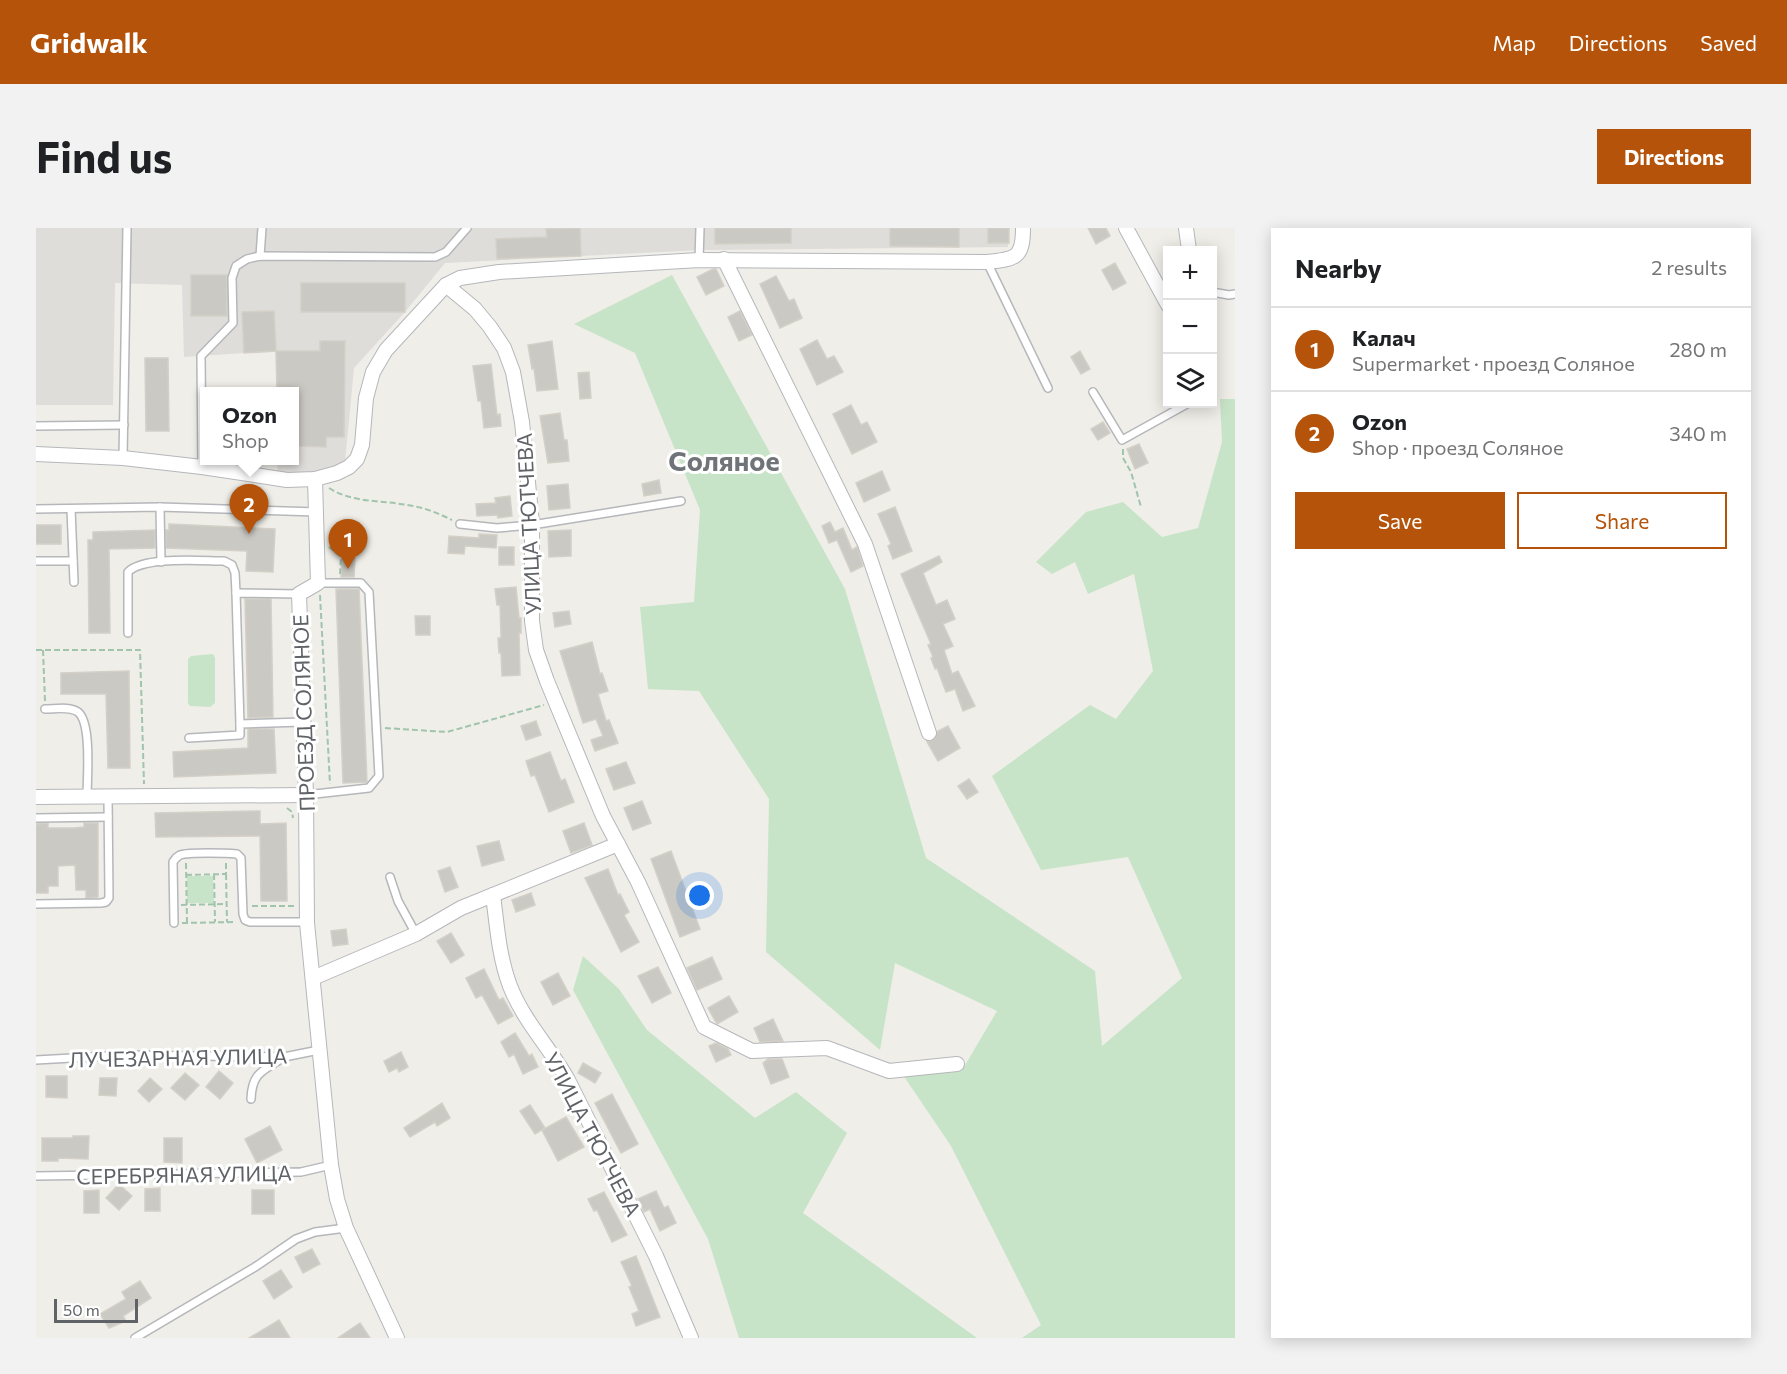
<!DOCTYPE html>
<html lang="en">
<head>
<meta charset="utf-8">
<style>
  :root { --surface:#fff; --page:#f2f2f2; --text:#202124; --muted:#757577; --line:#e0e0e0; --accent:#b45309 }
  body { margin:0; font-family:Commissioner,sans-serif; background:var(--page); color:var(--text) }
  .controls { position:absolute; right:18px; top:18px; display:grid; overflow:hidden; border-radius:0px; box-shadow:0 3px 15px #0003 }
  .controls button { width:54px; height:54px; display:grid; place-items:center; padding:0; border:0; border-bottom:2px solid var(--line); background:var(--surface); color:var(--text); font:30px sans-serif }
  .scale { position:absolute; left:18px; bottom:15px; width:84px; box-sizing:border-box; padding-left:6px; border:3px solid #5f6266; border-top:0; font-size:16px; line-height:21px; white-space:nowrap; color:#5f6266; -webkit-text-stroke:4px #fff; paint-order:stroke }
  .you { position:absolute; left:664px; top:668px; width:21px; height:21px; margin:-15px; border:4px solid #fff; border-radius:50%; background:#1a73e8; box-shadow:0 0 0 9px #1a73e833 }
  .badge { display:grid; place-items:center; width:39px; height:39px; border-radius:50%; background:var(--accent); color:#fff; font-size:20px; font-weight:700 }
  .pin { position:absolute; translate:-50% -50px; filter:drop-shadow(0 2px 3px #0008) }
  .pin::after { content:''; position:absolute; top:32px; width:21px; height:18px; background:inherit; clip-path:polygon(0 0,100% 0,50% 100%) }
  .popup { position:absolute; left:164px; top:159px; width:99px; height:78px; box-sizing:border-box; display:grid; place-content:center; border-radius:0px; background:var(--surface); filter:drop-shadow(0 2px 4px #0005); font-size:20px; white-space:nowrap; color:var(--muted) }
  .popup b { font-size:22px; color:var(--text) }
  .popup::after { content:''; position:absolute; left:50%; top:100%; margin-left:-12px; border:12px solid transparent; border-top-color:var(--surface) }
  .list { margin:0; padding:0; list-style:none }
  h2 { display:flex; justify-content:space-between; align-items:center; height:78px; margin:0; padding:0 24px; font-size:26px }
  h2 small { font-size:20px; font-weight:400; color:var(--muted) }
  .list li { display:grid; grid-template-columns:39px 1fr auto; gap:18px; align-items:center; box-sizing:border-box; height:84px; padding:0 24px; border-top:2px solid var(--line) }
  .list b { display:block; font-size:22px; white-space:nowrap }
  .list p { margin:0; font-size:20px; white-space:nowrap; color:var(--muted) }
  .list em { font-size:20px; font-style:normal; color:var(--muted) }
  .actions { display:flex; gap:12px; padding:18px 24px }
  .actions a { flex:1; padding:14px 0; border:2px solid var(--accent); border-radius:0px; text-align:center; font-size:21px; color:var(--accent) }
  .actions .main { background:var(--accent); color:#fff }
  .icon { flex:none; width:33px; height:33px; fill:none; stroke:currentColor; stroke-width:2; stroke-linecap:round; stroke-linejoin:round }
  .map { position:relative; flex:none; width:1199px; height:1110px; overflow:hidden; border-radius:0px }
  header { display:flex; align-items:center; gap:36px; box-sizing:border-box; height:84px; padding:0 30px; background:var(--accent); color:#fff }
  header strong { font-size:28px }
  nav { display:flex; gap:33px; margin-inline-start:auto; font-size:21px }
  .intro { display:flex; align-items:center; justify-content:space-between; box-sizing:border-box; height:144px; padding:0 36px }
  h1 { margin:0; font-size:42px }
  .button { padding:15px 27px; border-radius:0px; background:var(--accent); color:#fff; font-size:21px; font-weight:700 }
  main { display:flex; gap:36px; padding:0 36px }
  aside { flex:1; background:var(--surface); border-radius:0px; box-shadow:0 3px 15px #0003 }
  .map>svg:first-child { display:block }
</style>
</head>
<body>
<header>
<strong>Gridwalk</strong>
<nav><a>Map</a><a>Directions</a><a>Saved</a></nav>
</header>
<div class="intro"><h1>Find us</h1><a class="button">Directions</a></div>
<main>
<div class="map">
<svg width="1199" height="1110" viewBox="0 0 1199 1110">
  <rect width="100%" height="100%" fill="#efeee8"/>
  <path fill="#dfddda" d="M 0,0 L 973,0 L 972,19 L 664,22 L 409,35 L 369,84 L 318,140 L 309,234 L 282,244 L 241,245 L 242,233 L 258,232 L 258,164 L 241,163 L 240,123 L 148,129 L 146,57 L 79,55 L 77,177 L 0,177 Z"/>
  <g fill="#c8e4c8">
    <path d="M 636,47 L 809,361 L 890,630 L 1059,743 L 1066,818 L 1146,750 L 1092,629 L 1005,642 L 956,548 L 1054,477 L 1080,491 L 1117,443 L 1098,346 L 1052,366 L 1039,334 L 1016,346 L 1000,334 L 1050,284 L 1087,274 L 1126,309 L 1162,300 L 1186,214 L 1184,171 L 1199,171 L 1199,1110 L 986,1110 L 1005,1097 L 915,918 L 865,844 L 928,839 L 961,783 L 859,735 L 844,822 L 730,724 L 733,571 L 663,463 L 612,461 L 604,379 L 658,374 L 664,282 L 599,125 L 538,96 Z"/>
    <path d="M 177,426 L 179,430 L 179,475 L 174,479 L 154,478 L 152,475 L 152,431 L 155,428 Z"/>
    <path d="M 151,648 L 177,648 L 178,675 L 151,675 Z"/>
    <path d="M 547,728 L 583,761 L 611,802 L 719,890 L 760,864 L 811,905 L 767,985 L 941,1110 L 703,1110 L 672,1011 L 537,762 Z"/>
  </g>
  <g fill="#cbc9c4" stroke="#d4d0c7" stroke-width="1.5">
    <path d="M 544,0 L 545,28 L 461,31 L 460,11 L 511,9 L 510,1 Z"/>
    <path d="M 679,0 L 755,0 L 755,15 L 679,16 Z"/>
    <path d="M 854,0 L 923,0 L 923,19 L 854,18 Z"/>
    <rect x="952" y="0" width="21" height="15"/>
    <path d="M 1052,0 L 1070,0 L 1074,8 L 1060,16 Z"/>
    <path d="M 1079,35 L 1090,55 L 1077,62 L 1066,42 Z"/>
    <path d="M 677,41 L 680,41 L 688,58 L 670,67 L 661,49 Z"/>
    <rect x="155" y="47" width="36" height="41"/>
    <path d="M 740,48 L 753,73 L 758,71 L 766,90 L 744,100 L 724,56 Z"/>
    <rect x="265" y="55" width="104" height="29"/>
    <path d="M 238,83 L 240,123 L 208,125 L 206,84 Z"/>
    <path d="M 704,83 L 716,107 L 703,113 L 692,89 Z"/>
    <path d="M 781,112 L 791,131 L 798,128 L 807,144 L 781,157 L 764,121 Z"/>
    <path d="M 284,113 L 309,113 L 308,209 L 290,209 L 290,219 L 258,218 L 258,164 L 241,164 L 240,123 L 284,123 Z"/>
    <path d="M 516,113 L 522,161 L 501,163 L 498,141 L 496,141 L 492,117 Z"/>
    <path d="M 1044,123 L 1054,141 L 1045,146 L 1035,129 Z"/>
    <path d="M 109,130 L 132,130 L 133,203 L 110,203 Z"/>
    <path d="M 455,136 L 461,187 L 464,186 L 465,198 L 448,200 L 445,173 L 442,173 L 437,138 Z"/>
    <path d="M 553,144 L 555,170 L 544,171 L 542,145 Z"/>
    <path d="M 815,177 L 825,197 L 831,194 L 841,214 L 816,226 L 797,186 Z"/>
    <path d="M 524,185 L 528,212 L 531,212 L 533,233 L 512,235 L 504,188 Z"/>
    <path d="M 1067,194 L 1074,205 L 1062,212 L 1055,201 Z"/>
    <path d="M 1103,216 L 1112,235 L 1099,241 L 1091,221 Z"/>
    <path d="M 846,243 L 854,262 L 828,274 L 820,255 Z"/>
    <path d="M 623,252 L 625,265 L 608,268 L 606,256 Z"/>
    <path d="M 532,256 L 534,280 L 513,282 L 511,258 Z"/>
    <path d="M 474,268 L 476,288 L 462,290 L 461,287 L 441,288 L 440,276 L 460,275 L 459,270 Z"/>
    <path d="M 859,279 L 876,323 L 857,331 L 852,318 L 855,316 L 842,286 Z"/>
    <path d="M 794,294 L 799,304 L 807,300 L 816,322 L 821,319 L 827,338 L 815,344 L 801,312 L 793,315 L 786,298 Z"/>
    <path d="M 133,296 L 239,301 L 237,344 L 210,343 L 211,323 L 130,320 L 130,302 L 133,302 Z"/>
    <rect x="0" y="297" width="25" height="19"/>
    <path d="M 119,302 L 119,320 L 73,321 L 74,405 L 53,405 L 52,312 L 57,312 L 57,304 Z"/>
    <path d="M 535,302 L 535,328 L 513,329 L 512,303 Z"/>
    <path d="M 443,306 L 461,307 L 460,320 L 429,318 L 428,326 L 412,325 L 413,308 L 443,310 Z"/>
    <rect x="463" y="319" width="15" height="18"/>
    <path d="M 903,328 L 906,334 L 887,345 L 900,377 L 911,372 L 919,391 L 907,396 L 917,418 L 908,422 L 916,446 L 922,443 L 939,478 L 927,483 L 919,461 L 910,464 L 901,440 L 899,441 L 895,430 L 897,429 L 892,417 L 895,416 L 865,346 Z"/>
    <path d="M 306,330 L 319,330 L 318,349 L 305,349 Z"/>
    <path d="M 480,359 L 483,390 L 485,390 L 485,405 L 483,405 L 484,447 L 466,448 L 465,425 L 463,425 L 462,410 L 465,410 L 464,377 L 461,377 L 459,361 Z"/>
    <path d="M 300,361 L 323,361 L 331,554 L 307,555 Z"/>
    <path d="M 209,371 L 235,371 L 237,489 L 212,490 Z"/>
    <path d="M 533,383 L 535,396 L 519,399 L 517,385 Z"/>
    <path d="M 379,388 L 394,388 L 394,407 L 380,407 Z"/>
    <path d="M 556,414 L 564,446 L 566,445 L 572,463 L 562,466 L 570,493 L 573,492 L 582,515 L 559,523 L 555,512 L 567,508 L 560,491 L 547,495 L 524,423 Z"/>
    <path d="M 93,443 L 94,540 L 72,540 L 70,466 L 25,466 L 25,445 Z"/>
    <path d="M 500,493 L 505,507 L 490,512 L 485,498 Z"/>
    <path d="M 912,498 L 924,520 L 902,533 L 891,514 L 899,511 L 902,503 Z"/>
    <path d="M 212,501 L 238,501 L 240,545 L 138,549 L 137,524 L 212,520 Z"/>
    <path d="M 514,524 L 525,553 L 529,551 L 538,574 L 513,584 L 499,547 L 495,548 L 490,533 Z"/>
    <path d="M 590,534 L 599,555 L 578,562 L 570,541 Z"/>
    <path d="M 933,551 L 942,564 L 931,571 L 922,558 Z"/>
    <path d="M 606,573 L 615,595 L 597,602 L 588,580 Z"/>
    <path d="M 224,583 L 224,596 L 250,595 L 251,673 L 225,673 L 224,608 L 120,609 L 119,585 Z"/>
    <path d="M 12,595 L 12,600 L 38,600 L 48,599 L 48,595 L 62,595 L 62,669 L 50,670 L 50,662 L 40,662 L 39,637 L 22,638 L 22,658 L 12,658 L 12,665 L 0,665 L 0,596 Z"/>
    <path d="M 548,595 L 556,617 L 535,625 L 527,603 Z"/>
    <path d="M 463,613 L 468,632 L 446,638 L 441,618 Z"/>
    <path d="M 635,623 L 664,701 L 644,709 L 615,631 Z"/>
    <path d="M 414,639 L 422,659 L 409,664 L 402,643 Z"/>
    <path d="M 572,641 L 582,667 L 584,666 L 593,684 L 588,687 L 603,714 L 585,724 L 549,650 Z"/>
    <path d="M 495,665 L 499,677 L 480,684 L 476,672 Z"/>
    <path d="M 310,701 L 312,716 L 297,718 L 295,703 Z"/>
    <path d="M 415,705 L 428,727 L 415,735 L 401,713 Z"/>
    <path d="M 676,729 L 686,751 L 661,762 L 651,740 Z"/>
    <path d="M 622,739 L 635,765 L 616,775 L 602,748 Z"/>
    <path d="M 448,741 L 463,772 L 467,770 L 477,788 L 462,796 L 446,767 L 440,770 L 430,750 Z"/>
    <path d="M 522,745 L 534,768 L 517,777 L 505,754 Z"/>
    <path d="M 693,768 L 702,784 L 681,796 L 672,780 Z"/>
    <path d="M 737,791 L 747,813 L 724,814 L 718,800 Z"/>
    <path d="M 479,805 L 493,828 L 496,826 L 502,839 L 487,846 L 478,826 L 473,829 L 465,814 Z"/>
    <path d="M 680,815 L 692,821 L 695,827 L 680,834 L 673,818 Z"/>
    <path d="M 365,824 L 372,839 L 363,844 L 361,840 L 353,844 L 348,833 Z"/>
    <path d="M 732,831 L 746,831 L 753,849 L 735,856 L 727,835 Z"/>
    <path d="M 547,835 L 565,845 L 559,855 L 542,845 Z"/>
    <path d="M 183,843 L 197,855 L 184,871 L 170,859 Z"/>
    <path d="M 149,845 L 163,857 L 149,872 L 135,860 Z"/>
    <path d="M 10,848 L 31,848 L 31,870 L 10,869 Z"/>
    <path d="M 64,850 L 81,850 L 80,868 L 63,867 Z"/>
    <path d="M 114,850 L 126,861 L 113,874 L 102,863 Z"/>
    <path d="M 576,866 L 602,916 L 585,925 L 559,875 Z"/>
    <path d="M 406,875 L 414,890 L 401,898 L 399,894 L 374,909 L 368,900 Z"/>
    <path d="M 494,877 L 509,900 L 499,906 L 484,883 Z"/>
    <path d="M 530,889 L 548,919 L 522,933 L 506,902 Z"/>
    <path d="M 234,898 L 246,922 L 221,935 L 209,911 Z"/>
    <path d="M 37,908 L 53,908 L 52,931 L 22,930 L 22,933 L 6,933 L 6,910 L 37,910 Z"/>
    <path d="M 128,910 L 146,910 L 146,935 L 128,934 Z"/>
    <path d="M 83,956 L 96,968 L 83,982 L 70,970 Z"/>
    <path d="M 124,960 L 124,983 L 109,983 L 109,961 Z"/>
    <path d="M 63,962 L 63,985 L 48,985 L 48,963 Z"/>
    <rect x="216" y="962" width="22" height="24"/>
    <path d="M 620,963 L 628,980 L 632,978 L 640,995 L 624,1003 L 614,981 L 608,984 L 602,971 Z"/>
    <path d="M 568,964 L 591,1007 L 576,1014 L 561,982 L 558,983 L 552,971 Z"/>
    <path d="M 276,1021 L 284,1036 L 267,1045 L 259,1029 Z"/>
    <path d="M 600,1028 L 624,1089 L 600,1098 L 596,1086 L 603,1083 L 593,1059 L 596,1058 L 585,1034 Z"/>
    <path d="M 245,1042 L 256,1059 L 238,1071 L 227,1053 Z"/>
    <path d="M 104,1053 L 115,1070 L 87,1088 L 90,1093 L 73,1100 L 64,1086 L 90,1071 L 86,1064 Z"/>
    <path d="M 243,1092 L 254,1110 L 213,1110 Z"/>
    <path d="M 324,1095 L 334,1110 L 302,1110 Z"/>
  </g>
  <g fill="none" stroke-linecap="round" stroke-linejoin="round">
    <g stroke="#b5b7bb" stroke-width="10">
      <g id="service">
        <path d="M 224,28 L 226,0"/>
        <path d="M 663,32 L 664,0"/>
        <path d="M 951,34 L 1012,160"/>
        <path d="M 1176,64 L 1193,67 L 1199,66"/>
        <path d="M 1057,164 L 1086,212 L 1151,176"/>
        <path d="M 0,198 L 88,197"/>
        <path d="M 87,230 L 91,0"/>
        <path d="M 166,239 L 165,128 L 197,95 L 196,50 L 200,38 L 211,31 L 224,28 L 399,29 L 410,24 L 431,0"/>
        <path d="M 124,279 L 125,334"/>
        <path d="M 0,281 L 124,279 L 280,284"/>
        <path d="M 35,281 L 38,354"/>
        <path d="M 424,296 L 461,300 L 496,297 L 645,273"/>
        <path d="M 0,333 L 37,333"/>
        <path d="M 92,405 L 92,344 C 108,328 165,333 188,333 L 196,337 L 199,345 L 200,365"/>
        <path d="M 9,481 C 19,481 34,478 42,484 C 56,495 51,551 51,569"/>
        <path d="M 204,496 L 200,365 L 263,366"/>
        <path d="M 153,510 L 204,507 L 204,496 L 267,494"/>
        <path d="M 270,567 L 333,560 L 343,548 L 333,364 L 325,355 L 282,355"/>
        <path d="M 0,590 L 72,589"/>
        <path d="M 354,649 L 362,673 L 380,706"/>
        <path d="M 0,676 L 65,675 L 70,674 L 73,670 L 72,569"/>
        <path d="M 138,695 L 137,634 C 139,631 140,629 144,627 C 153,624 191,625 201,626 L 205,630 L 207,686 L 209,692 L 214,694 L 271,694"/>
        <path d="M 0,832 L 89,827 L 248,829 L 283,822"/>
        <path d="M 215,871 C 216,844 227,843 248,829"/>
        <path d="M 0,948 L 265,944 L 295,937"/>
        <path d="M 99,1110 L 219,1039 L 260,1011 L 279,1004 L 310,1000"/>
      </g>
    </g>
    <g stroke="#b5b7bb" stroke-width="16">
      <g id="minor">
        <path d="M 1090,0 L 1132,77"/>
        <path d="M 1150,0 L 1153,22"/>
        <path d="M 688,31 L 829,316 L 893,505"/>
        <path d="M 410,57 L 439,81 L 454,99 L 468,120 L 477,144 L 486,194 L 496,295 L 496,393 L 500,422 L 511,453 L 567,588 L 602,654 L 668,799 L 716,823 L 791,820 L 853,843 L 921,836"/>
        <path d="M 0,226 L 87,230 L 166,239 L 251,252 L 279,251 L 301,245 L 313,239 L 321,231 L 326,217 L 330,170 L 337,144 L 350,122 L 410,57 L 424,50 L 463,44 L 663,32 L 951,34 C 980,31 987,30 987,0"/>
        <path d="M 279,251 L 282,355 L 263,366 L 270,567 L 271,695 L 295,937 L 301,971 L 310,1000 L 361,1110"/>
        <path d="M 0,569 L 270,567"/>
        <path d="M 457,667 C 461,698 463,729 474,758 C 487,792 514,820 532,852 L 620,1028 L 655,1110"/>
        <path d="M 277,750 L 380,706 L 425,680 L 582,616"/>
      </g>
    </g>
    <g stroke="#a1c4ad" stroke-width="2" stroke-dasharray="6 3" stroke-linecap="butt">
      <path d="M 1087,221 L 1087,230 L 1095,244 L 1105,279"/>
      <path d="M 293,260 C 316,275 345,272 371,277 C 387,279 402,285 416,292"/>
      <path d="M 293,319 L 305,329 L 304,346"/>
      <path d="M 284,367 L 294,556"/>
      <path d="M 0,422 L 104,422 L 108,556"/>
      <path d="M 7,422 L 9,473"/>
      <path d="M 349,500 L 411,504 L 508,477"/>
      <path d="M 251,580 L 256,584 L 257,590"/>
      <path d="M 150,635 L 151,695"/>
      <path d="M 178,646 L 179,694"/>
      <path d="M 190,646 L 191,694"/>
      <path d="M 150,647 L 190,646 L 190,634"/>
      <path d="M 145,677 L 191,676"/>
      <path d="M 216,678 L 258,678"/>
      <path d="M 146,695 L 200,694"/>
    </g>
    <use href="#service" stroke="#fff" stroke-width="7"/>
    <use href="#minor" stroke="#fff" stroke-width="14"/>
  </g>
  <g text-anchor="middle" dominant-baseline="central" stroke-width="6" stroke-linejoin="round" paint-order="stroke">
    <g font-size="21" fill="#5f6266" stroke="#fff">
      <text transform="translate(492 296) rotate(-93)">УЛИЦА ТЮТЧЕВА</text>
      <text transform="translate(267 485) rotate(-92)">ПРОЕЗД СОЛЯНОЕ</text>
      <text transform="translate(142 829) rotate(-1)">ЛУЧЕЗАРНАЯ УЛИЦА</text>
      <text transform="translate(557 906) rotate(62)">УЛИЦА ТЮТЧЕВА</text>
      <text transform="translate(148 946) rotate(-1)">СЕРЕБРЯНАЯ УЛИЦА</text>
    </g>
    <g font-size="27" font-weight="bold" fill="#707478" stroke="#fff">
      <text x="688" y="232">Соляное</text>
    </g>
  </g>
</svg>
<div class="controls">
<button>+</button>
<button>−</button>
<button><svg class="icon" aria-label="layers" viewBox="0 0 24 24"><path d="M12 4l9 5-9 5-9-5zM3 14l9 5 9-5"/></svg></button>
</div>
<div class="scale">50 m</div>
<div class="you"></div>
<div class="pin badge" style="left:312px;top:341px">1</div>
<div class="pin badge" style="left:213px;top:306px">2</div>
<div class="popup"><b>Ozon</b>Shop</div>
</div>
<aside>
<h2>Nearby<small>2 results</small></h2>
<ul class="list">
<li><span class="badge">1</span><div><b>Калач</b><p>Supermarket · проезд Соляное</p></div><em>280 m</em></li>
<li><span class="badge">2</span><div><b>Ozon</b><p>Shop · проезд Соляное</p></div><em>340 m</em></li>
</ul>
<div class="actions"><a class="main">Save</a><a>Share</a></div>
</aside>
</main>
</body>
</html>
